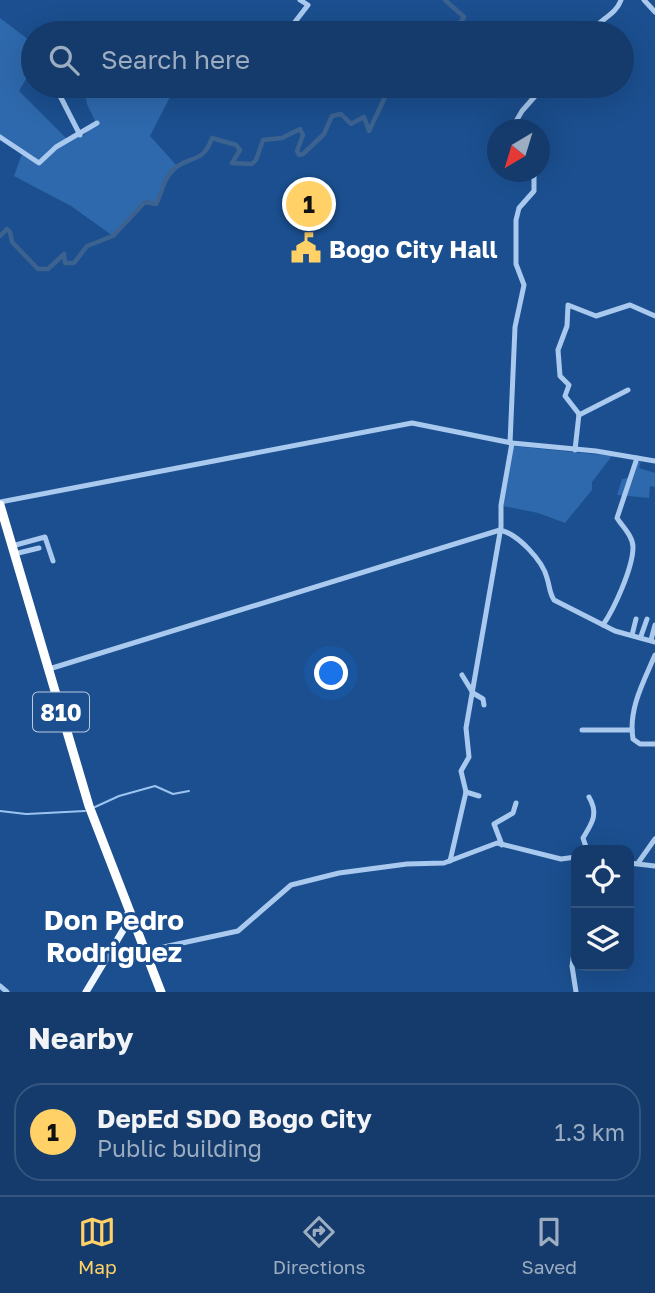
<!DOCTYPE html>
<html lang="en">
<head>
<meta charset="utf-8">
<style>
  :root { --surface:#143b6b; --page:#214673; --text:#f1f3f6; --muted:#9dadc1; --line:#33557e; --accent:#ffd166 }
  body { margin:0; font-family:"Golos Text",sans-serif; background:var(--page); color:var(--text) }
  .controls { position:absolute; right:21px; bottom:21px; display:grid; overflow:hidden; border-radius:14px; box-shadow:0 7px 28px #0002 }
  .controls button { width:63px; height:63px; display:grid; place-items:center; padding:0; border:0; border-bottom:2px solid var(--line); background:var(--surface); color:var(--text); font:35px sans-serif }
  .compass { position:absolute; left:487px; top:119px; width:63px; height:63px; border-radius:50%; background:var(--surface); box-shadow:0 7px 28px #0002; rotate:218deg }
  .you { position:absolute; left:332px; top:674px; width:24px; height:24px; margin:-18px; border:5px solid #fff; border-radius:50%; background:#1a73e8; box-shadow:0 0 0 10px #1a73e833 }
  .badge { display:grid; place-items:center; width:46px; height:46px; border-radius:50%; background:var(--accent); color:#111; font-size:23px; font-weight:700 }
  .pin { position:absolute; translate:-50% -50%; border:4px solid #fff; box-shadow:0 2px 7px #0006 }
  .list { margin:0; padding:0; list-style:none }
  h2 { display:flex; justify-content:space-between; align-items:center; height:91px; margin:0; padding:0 28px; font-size:30px }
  h2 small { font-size:23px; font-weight:400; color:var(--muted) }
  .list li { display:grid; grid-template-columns:46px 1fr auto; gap:21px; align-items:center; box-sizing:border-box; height:98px; margin:0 14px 14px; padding:0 14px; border:2px solid var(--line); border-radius:28px }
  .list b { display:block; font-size:26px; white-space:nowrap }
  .list p { margin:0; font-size:23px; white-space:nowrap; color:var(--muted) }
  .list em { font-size:23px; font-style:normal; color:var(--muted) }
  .icon { flex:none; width:38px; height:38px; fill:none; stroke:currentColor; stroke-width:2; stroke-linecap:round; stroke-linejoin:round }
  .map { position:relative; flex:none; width:655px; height:992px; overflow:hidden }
  .search { position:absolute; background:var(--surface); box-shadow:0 7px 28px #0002; left:21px; right:21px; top:21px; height:77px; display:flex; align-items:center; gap:18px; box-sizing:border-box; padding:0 24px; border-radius:38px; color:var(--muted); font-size:26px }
  .sheet { height:203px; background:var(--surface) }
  nav { display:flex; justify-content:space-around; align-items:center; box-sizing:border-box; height:98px; border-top:2px solid var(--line); background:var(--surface); font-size:19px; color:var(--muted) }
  nav a { display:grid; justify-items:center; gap:4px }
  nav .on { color:var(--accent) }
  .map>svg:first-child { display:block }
</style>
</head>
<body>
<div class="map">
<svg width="655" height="992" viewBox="0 0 655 992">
  <rect width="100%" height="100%" fill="#1b4f8f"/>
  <g fill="#2e69ad">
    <path d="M 0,18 L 33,43 L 33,67 L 19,91 L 66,138 L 83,136 L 96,123 L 87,104 L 84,86 L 122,86 L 170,97 L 150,136 L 178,167 L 162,186 L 159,202 L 145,202 L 113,236 L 71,206 L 14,176 L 23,151 L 0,138 Z"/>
    <path d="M 513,446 L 612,456 L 592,482 L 592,490 L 565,523 L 538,513 L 503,506 Z"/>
    <path d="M 637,462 L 641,462 L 639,468 L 655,473 L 655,487 L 650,486 L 649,498 L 617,495 L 622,479 L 631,477 Z"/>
  </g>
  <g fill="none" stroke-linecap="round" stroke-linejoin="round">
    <g stroke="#9cc4f0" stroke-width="2">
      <path d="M 95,807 L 119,796 L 155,786 L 173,794 L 189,791"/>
      <path d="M 0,811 L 26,814"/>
      <path d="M 27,814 L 85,811"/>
    </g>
    <g stroke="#3c6290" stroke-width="4.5">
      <path d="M 442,33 L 444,28 L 458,27 L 464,17 L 445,0"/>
      <path d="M 0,236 L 7,229 L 10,232 L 12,242 L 38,269 L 48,269 L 64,254 L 65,263 L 74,263 L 87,246 L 113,236 L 145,202 L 156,204 C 162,193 163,179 174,169 C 190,155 203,164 212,138 L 236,145 L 240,150 L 232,163 L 252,164 L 256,160 L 263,140 L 282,138 L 300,129 L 303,135 L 297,151 L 299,155 L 303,154 L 324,134 L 332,116 L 341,114 L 351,124 L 364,117 L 369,131 L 386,95 L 400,86"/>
    </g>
    <g stroke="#a9c9ee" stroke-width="5">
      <path d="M 644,0 L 655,12"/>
      <path d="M 288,31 L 308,5 L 300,0"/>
      <path d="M 590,33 C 598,20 616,15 621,0"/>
      <path d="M 55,86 L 80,135"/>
      <path d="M 511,130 L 522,111 L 544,86"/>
      <path d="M 0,137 L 39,163 L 56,147 L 97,123"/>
      <path d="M 579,415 L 628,390"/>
      <path d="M 510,443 L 515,327 L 524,285 L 516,264 L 516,220 L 519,208 L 534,191 L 534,172"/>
      <path d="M 575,450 L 579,414 L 565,396 L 569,385 L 560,376 L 558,350 L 567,326 L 568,305 L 596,316 L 630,305 L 655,316"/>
      <path d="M 0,502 L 412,423 L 512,443 L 596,451 L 655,461"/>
      <path d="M 12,546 L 45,537 L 53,561"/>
      <path d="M 14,554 L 39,548"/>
      <path d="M 603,625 C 614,609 633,568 633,547 C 633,536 622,526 617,518 L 637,458"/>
      <path d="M 632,635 L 636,619"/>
      <path d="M 641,636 L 647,619"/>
      <path d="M 651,640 L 655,625"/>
      <path d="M 655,655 C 644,681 628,709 633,739 L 640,744 L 655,744"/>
      <path d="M 49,669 L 500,530 C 518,534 543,561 547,578 C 550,587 549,592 554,600 L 615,631 L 655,642"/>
      <path d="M 462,675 L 473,693 L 483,699 L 484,705"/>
      <path d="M 582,730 L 632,730"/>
      <path d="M 466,792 L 479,796"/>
      <path d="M 502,845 L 494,824 L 513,813 L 516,803"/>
      <path d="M 587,850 L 583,838 C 592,823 599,814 589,797"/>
      <path d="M 450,861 L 466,792 L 461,771 L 469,757 L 466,728 L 501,527 L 501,505 L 512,443"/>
      <path d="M 629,863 L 655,866"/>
      <path d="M 638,863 L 655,839"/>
      <path d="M 112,916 L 131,914"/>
      <path d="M 576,938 L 572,966 L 576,992"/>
      <path d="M 145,951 L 238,931 L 291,885 L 339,873 L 407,864 L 444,863 L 497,843 L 561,859 L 576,857"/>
      <path d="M 0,986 L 7,992"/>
    </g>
    <path stroke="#f0f6ff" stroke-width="7" d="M 86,992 L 131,917"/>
    <path stroke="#fff" stroke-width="9" d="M 0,505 L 89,806 L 161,992"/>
  </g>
  <defs>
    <g id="civic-bare" transform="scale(2.415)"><path d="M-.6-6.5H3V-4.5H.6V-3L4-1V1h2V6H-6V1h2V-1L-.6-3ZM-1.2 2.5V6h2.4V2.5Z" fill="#ffd166" stroke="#1b4f8f" stroke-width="2.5" paint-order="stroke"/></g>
  </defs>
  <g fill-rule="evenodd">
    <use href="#civic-bare" x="306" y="248"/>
  </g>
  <g text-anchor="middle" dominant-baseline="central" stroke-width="6" stroke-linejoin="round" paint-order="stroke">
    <rect fill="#1b4f8f" stroke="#bbcadd" stroke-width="2" x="33" y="692.5" width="56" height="39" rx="5"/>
    <g font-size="23" font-weight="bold" fill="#fff">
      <text x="61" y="712">810</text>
    </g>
    <g font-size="24" font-weight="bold" fill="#fff" stroke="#1b4f8f" text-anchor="start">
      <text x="329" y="248">Bogo City Hall</text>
    </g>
    <g font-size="28" font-weight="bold" fill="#fff" stroke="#1b4f8f">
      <text x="114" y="919">Don Pedro<tspan x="114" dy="32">Rodriguez</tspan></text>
    </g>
  </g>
</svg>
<div class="controls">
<button><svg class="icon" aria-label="locate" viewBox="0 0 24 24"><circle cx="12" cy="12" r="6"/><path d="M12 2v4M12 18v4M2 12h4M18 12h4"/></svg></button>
<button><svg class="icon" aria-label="layers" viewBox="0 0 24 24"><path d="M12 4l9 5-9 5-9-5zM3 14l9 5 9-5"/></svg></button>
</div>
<svg class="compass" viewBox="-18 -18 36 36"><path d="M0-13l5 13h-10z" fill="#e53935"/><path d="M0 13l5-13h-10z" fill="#9dadc1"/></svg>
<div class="you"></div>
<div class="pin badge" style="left:309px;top:204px">1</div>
<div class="search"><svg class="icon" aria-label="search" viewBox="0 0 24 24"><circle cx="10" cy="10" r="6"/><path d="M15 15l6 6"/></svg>Search here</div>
</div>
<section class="sheet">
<h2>Nearby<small></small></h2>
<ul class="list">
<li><span class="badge">1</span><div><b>DepEd SDO Bogo City</b><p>Public building</p></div><em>1.3 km</em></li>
</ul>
</section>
<nav>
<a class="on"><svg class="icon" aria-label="map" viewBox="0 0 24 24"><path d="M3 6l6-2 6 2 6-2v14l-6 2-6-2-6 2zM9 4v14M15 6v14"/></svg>Map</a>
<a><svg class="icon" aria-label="directions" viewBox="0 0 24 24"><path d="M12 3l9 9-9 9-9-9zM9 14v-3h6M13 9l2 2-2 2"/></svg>Directions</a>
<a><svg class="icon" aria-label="saved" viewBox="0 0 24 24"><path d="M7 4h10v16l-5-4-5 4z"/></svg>Saved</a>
</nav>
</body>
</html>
